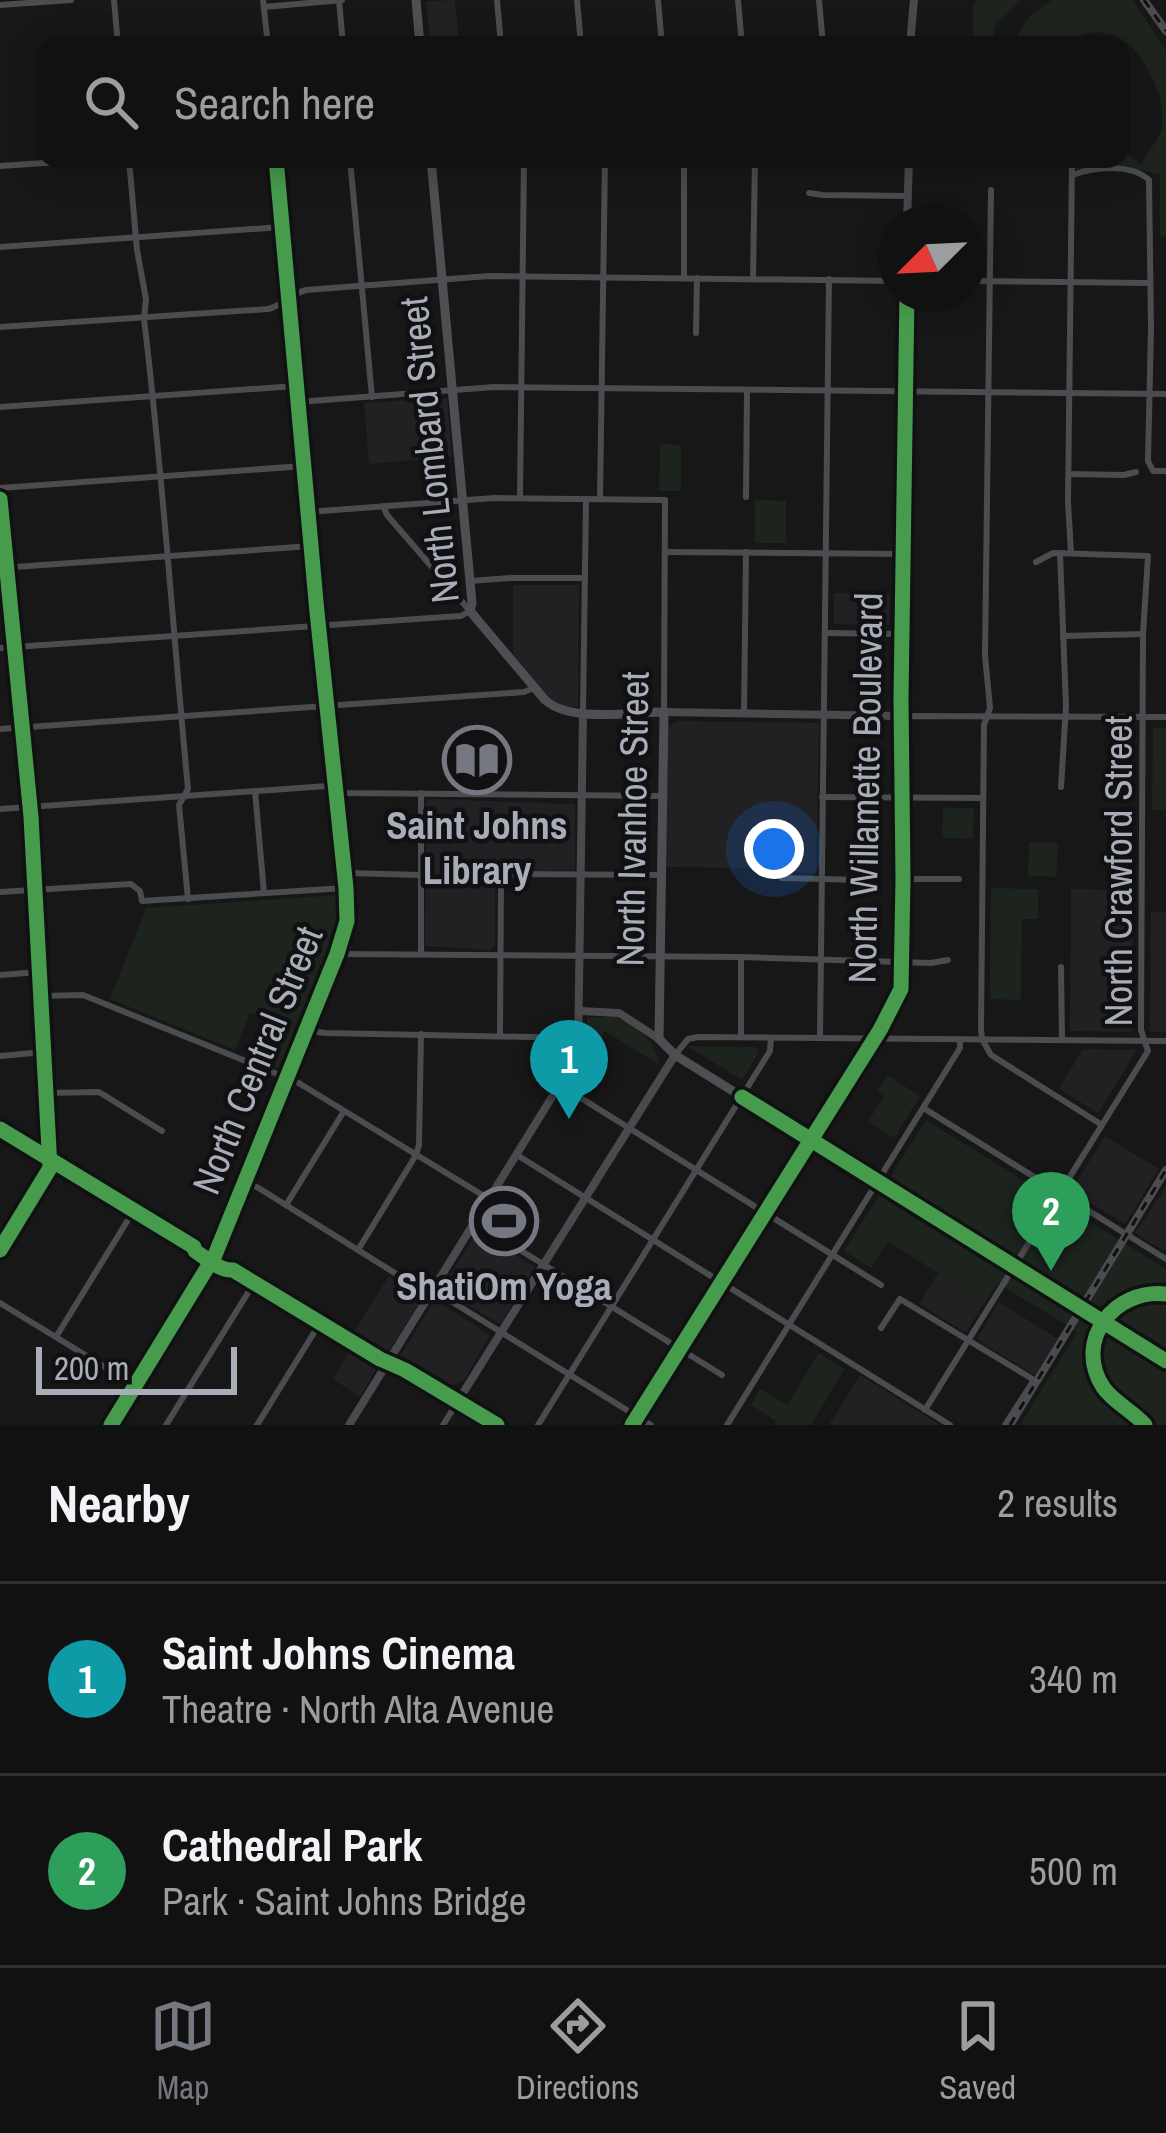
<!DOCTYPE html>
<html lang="en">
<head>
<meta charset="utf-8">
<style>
  :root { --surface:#111; --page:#1a1a1a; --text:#f1f3f6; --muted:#9c9d9f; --line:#303131; --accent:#757880 }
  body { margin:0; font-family:"Archivo Narrow",sans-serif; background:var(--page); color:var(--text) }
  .compass { position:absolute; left:878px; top:204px; width:108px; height:108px; border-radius:50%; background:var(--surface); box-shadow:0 6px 30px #0003; rotate:246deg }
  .scale { position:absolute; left:36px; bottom:30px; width:201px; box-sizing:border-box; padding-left:12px; border:6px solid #a8adb8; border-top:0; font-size:33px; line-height:42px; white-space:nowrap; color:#a8adb8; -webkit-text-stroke:9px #111113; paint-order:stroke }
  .you { position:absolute; left:774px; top:849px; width:42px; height:42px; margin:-30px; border:9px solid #fff; border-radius:50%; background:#1a73e8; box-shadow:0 0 0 18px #1a73e833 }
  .badge { display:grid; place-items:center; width:78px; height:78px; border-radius:50%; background:var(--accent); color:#fff; font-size:39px; font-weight:700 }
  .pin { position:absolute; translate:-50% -99px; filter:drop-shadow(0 3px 6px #0008) }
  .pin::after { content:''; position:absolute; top:63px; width:42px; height:36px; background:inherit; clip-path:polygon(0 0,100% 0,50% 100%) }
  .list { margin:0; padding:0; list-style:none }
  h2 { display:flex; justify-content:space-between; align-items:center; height:156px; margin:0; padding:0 48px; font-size:51px }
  h2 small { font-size:39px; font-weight:400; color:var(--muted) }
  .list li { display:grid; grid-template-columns:78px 1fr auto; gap:36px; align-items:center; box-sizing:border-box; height:192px; padding:0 48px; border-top:3px solid var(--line) }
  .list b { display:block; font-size:45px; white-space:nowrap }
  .list p { margin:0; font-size:39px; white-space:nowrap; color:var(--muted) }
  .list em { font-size:39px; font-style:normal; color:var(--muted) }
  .icon { flex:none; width:66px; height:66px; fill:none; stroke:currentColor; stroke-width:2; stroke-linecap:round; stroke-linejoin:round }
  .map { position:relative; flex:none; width:1166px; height:1425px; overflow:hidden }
  .search { position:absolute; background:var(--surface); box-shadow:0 6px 30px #0003; left:36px; right:36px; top:36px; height:132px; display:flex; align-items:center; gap:30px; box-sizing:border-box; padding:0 42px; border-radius:24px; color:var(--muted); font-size:45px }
  .sheet { height:540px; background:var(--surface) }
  nav { display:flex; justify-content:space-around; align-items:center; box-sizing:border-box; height:168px; border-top:3px solid var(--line); background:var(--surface); font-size:33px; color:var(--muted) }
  nav a { display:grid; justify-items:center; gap:6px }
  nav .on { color:var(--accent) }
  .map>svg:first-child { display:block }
</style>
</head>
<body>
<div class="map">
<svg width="1166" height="1425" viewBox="0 0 1166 1425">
  <rect width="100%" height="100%" fill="#171717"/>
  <g fill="#212123">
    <path d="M 455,0 L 459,43 L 430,45 L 426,1 Z"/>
    <path d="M 447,398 L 452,457 L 369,464 L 364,403 Z"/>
    <path d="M 513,585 L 579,585 L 578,706 L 565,706 L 550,699 L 513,654 Z"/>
    <path d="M 834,593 L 890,594 L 889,625 L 834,624 Z"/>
    <path d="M 676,721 L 819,723 L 816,873 L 779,872 L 778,868 L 666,867 L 668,727 Z"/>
    <path d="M 429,799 L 575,804 L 575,870 L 500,871 L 495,880 L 495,946 L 490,950 L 425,946 L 426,803 Z"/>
    <path d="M 1071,889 L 1133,890 L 1132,1032 L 1070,1031 Z"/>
    <path d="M 1151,912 L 1166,912 L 1166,1032 L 1150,1032 Z"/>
    <path d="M 1083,1049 L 1137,1050 L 1098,1113 L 1059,1089 Z"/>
    <path d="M 1105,1136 L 1159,1169 L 1125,1224 L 1071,1191 Z"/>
    <path d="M 1166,1187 L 1166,1252 L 1135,1233 Z"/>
    <path d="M 477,1232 L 535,1267 L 500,1324 L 441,1289 Z"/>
    <path d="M 938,1273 L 985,1302 L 967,1331 L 963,1331 L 919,1304 Z"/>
    <path d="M 389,1276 L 419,1295 L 421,1299 L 388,1353 L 383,1354 L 352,1335 Z"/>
    <path d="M 435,1300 L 490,1335 L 464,1380 L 452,1385 L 440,1383 L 402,1360 L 400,1356 Z"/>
    <path d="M 999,1302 L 1058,1339 L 1036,1376 L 977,1339 Z"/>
    <path d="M 350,1351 L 376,1369 L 360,1397 L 333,1379 Z"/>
    <path d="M 860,1375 L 940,1425 L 829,1425 Z"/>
  </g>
  <g fill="#1d241e">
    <path d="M 977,0 L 1021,0 L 995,26 L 991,45 L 973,45 L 973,6 Z"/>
    <path d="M 1052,0 L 1133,0 L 1166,50 L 1166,237 L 1160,236 L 1160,174 L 1132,169 L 1074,169 L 1077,162 L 1075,159 L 1121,159 L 1121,156 L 1131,156 L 1142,165 C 1146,152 1156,144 1161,132 C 1166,115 1159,93 1152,77 C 1139,51 1119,26 1086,34 C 1077,37 1070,44 1060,45 C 1045,47 1028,45 1012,45 L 1027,19 Z"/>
    <path d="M 660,444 L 681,445 L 681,491 L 659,491 Z"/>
    <path d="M 755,500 L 786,501 L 786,543 L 755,543 Z"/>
    <path d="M 1153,728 L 1166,728 L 1166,810 L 1152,810 Z"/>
    <path d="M 943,808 L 974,808 L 973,839 L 942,838 Z"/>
    <path d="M 1029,842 L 1058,843 L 1056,877 L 1028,876 Z"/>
    <path d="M 991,888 L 1038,889 L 1038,919 L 1022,919 L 1021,1000 L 990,999 Z"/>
    <path d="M 338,895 L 336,927 L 280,1069 L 261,1061 L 276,1022 L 250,1012 L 235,1050 L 110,999 L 146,908 Z"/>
    <path d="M 614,1016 C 636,1029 655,1037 659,1065 L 605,1031 L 592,1051 L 586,1052 L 587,1018 Z"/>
    <path d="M 687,1046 L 756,1047 L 759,1052 L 742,1080 Z"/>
    <path d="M 887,1075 L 920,1096 L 894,1138 L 868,1122 L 884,1096 L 877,1091 Z"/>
    <path d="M 926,1120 L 1166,1269 L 1166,1425 L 1020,1425 L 1077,1332 L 998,1283 L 985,1302 L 888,1242 L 871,1268 L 844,1251 Z"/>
    <path d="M 819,1353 L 845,1369 L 811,1425 L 774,1425 L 776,1421 L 751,1405 L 760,1389 L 787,1405 Z"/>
  </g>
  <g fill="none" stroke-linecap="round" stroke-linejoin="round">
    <g stroke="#4b4c50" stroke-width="6">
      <path d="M 114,0 L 118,45"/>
      <path d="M 263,0 L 268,45"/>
      <path d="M 339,0 L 343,45"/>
      <path d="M 497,0 L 501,45"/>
      <path d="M 577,0 L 581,45"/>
      <path d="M 658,0 L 662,45"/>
      <path d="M 738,0 L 742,45"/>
      <path d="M 819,0 L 823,45"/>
      <path d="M 0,5 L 71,0"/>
      <path d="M 264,7 L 342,0"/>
      <path d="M 129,159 L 137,250 L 146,299 L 144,319 C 163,475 173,632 188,789 L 179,805 L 188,899"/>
      <path d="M 350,159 L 372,397"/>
      <path d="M 910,165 L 970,165 L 995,159"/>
      <path d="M 0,166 L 105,159"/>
      <path d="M 1073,175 C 1094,167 1131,163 1149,180 L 1151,328 L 1148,461 L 1153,471 L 1166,471"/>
      <path d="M 991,190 L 985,655 L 990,708 L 984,725 L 981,1029 L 982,1039 L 991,1055 L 1102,1125"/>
      <path d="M 809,193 L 823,195 L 908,196"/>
      <path d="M 0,247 L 281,227"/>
      <path d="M 684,278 L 684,159"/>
      <path d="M 753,278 L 755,159"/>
      <path d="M 968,281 L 1148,283"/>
      <path d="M 0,327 L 268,309 C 283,305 292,294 306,290 L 489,276 L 896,281"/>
      <path d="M 696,333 L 697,278"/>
      <path d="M 0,407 L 296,386 L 276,159"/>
      <path d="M 1069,474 L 1124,475 L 1136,472"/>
      <path d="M 0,488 L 304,466"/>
      <path d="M 520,497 L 524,159"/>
      <path d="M 746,497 L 747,390"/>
      <path d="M 0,499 L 31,817 L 50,1168 L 0,1250"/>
      <path d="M 600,499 L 605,159"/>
      <path d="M 308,512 L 494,498 L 665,500 L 664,712"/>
      <path d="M 666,552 L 903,554"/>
      <path d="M 1060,553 L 1066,706 L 1061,787"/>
      <path d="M 1071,553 L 1068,502 L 1072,162"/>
      <path d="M 0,568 L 311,546"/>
      <path d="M 470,581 L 510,578 L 585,578"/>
      <path d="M 825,633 L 902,634"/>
      <path d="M 1063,636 L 1143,634"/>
      <path d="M 0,648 L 445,617 L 461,616 L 470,611 L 387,515 L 383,506"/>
      <path d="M 583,713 L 586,499"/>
      <path d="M 744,714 L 746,552"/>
      <path d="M 0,729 L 524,692 L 534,688"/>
      <path d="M 255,791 L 264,893"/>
      <path d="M 822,797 L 983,798"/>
      <path d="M 0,809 L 327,786 L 343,793 L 663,796"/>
      <path d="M 346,873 L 421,875"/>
      <path d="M 782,878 L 862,880"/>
      <path d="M 903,879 L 959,879"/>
      <path d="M 0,892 L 131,884 L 140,891 L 142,901 L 346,888"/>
      <path d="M 337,954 L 741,957 L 931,963 L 948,960"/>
      <path d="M 421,954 L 421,793"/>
      <path d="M 1061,967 L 1062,1040"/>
      <path d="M 0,975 L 40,972"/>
      <path d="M 41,996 L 83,995 L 297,1082 L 489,1199"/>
      <path d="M 305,1030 L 325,1033 L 580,1038"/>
      <path d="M 500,1034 L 501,884 L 503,877 L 510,874 L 662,875"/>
      <path d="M 741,1037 L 741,957"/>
      <path d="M 820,1038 L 829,279"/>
      <path d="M 675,1055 L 688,1039 L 698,1037 L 1166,1041"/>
      <path d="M 0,1056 L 44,1052"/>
      <path d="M 560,1085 L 881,1285"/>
      <path d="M 46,1093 L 99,1092 L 162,1131"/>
      <path d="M 925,1109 L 1166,1259"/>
      <path d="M 517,1155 L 950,1425"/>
      <path d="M 244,1183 L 257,1187 L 422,1290 L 441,1295 L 651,1425"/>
      <path d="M 286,1205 L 344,1111"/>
      <path d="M 475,1222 L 722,1375"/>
      <path d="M 358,1250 L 416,1155 L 419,1145 L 421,1034"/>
      <path d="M 0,1303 L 136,1386"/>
      <path d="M 881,1328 L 900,1299 L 1034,1380 L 1005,1425"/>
      <path d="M 56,1337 L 134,1210"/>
      <path d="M 925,1410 L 1148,1051 L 1141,1030 L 1143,634 L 1148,556 L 1053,553 L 1036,562"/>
      <path d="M 111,1425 L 215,1255 L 337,954 L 347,921 L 346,888 L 298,402 L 494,387 L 1166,394"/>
      <path d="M 166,1425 L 254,1283"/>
      <path d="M 257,1425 L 320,1323"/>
      <path d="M 443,1425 L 458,1401 L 497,1425"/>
      <path d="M 538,1425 L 770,1051 L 771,1038"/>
      <path d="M 632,1425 L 880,1030 L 901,989 L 902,716 L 1166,717"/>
      <path d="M 727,1425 L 960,1048 L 960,1039"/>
    </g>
    <g stroke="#4a4a4e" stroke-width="8">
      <path d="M 910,45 L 914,0"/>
      <path d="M 907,222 L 909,159"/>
      <path d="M 664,712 L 902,716 L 907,294"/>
      <path d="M 580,1011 L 619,1013 L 659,1039"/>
      <path d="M 0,1129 L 194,1247 L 195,1251 C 206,1258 220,1271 233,1270 L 380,1359 L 405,1370 L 458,1401 L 675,1055"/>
      <path d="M 194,1247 L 198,1245 L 231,1266 L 233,1270"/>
      <path d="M 349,1425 L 578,1055 L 583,713"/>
    </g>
    <g stroke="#4d4f52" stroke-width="9">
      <path d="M 416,0 L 420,45"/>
      <path d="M 431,159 L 472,603 L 470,611 L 545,700 C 571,723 630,712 664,712 L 659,1039 L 675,1055 L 1166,1361"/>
    </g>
    <g stroke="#4b4c4f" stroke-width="8">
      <g id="rail">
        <path d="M 1144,0 L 1166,31"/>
        <path d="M 1010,1425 L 1166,1170"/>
      </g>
    </g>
    <use href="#rail" stroke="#111113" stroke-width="3" stroke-dasharray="9" stroke-linecap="butt"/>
    <g stroke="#111113" stroke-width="22">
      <g id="cycleway">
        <path d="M 0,499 L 31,817 L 50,1168 L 0,1250"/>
        <path d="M 742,1097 L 1166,1361"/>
        <path d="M 0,1129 L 194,1247 L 195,1251 C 206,1258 220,1271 233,1270 L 380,1359 L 405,1370 L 497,1425"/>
        <path d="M 111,1425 L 215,1255 L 337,954 L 347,921 L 346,888 L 317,612 L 276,159"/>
        <path d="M 632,1425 L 880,1030 L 901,989 L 903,879 L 901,698 L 907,294"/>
        <path d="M 1145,1425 C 1133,1411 1113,1402 1103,1387 C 1073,1340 1115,1288 1166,1294"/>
      </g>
    </g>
    <use href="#cycleway" stroke="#469c4c" stroke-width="15"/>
  </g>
  <defs>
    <g id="library-ring" transform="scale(3.45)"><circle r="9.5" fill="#111113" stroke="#757880" stroke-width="1.5"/><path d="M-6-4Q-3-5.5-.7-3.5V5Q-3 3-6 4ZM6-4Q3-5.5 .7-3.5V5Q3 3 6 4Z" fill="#757880"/></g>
    <g id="stadium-ring" transform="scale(3.45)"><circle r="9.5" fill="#111113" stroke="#757880" stroke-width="1.5"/><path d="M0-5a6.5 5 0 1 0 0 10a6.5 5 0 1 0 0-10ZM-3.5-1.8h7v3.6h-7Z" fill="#757880"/></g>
  </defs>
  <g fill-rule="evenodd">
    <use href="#library-ring" x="477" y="760"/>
    <use href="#stadium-ring" x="504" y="1221"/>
  </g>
  <g text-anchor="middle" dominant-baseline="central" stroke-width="9" stroke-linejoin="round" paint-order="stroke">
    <g font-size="39" fill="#a8adb8" stroke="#111113">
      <text transform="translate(429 450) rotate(-96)">North Lombard Street</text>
      <text transform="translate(865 788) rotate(-89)">North Willamette Boulevard</text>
      <text transform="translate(632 819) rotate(-89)">North Ivanhoe Street</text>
      <text transform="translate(1118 871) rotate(-90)">North Crawford Street</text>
      <text transform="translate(257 1060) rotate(-68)">North Central Street</text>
    </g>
    <g font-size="39" font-weight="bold" fill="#a8adb8" stroke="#111113">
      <text x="477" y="825">Saint Johns<tspan x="477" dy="45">Library</tspan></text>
      <text x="504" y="1286">ShatiOm Yoga</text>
    </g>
  </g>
</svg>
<svg class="compass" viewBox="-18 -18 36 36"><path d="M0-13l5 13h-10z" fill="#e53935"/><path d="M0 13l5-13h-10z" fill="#9c9d9f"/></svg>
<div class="scale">200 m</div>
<div class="you"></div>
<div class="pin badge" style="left:569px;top:1119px;background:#0f9aa8">1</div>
<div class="pin badge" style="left:1051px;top:1271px;background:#2e9e5b">2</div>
<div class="search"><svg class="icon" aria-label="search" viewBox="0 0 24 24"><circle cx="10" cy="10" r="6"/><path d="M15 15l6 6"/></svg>Search here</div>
</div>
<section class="sheet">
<h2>Nearby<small>2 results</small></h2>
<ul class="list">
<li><span class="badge" style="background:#0f9aa8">1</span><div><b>Saint Johns Cinema</b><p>Theatre · North Alta Avenue</p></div><em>340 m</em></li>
<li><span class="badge" style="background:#2e9e5b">2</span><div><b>Cathedral Park</b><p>Park · Saint Johns Bridge</p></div><em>500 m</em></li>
</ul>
</section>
<nav>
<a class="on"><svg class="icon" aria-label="map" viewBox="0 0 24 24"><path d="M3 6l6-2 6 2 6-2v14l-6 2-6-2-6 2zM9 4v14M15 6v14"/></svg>Map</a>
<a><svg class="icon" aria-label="directions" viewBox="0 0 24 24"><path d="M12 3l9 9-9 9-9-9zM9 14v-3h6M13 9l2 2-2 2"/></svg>Directions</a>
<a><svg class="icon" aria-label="saved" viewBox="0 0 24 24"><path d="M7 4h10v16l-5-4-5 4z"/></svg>Saved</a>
</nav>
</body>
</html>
